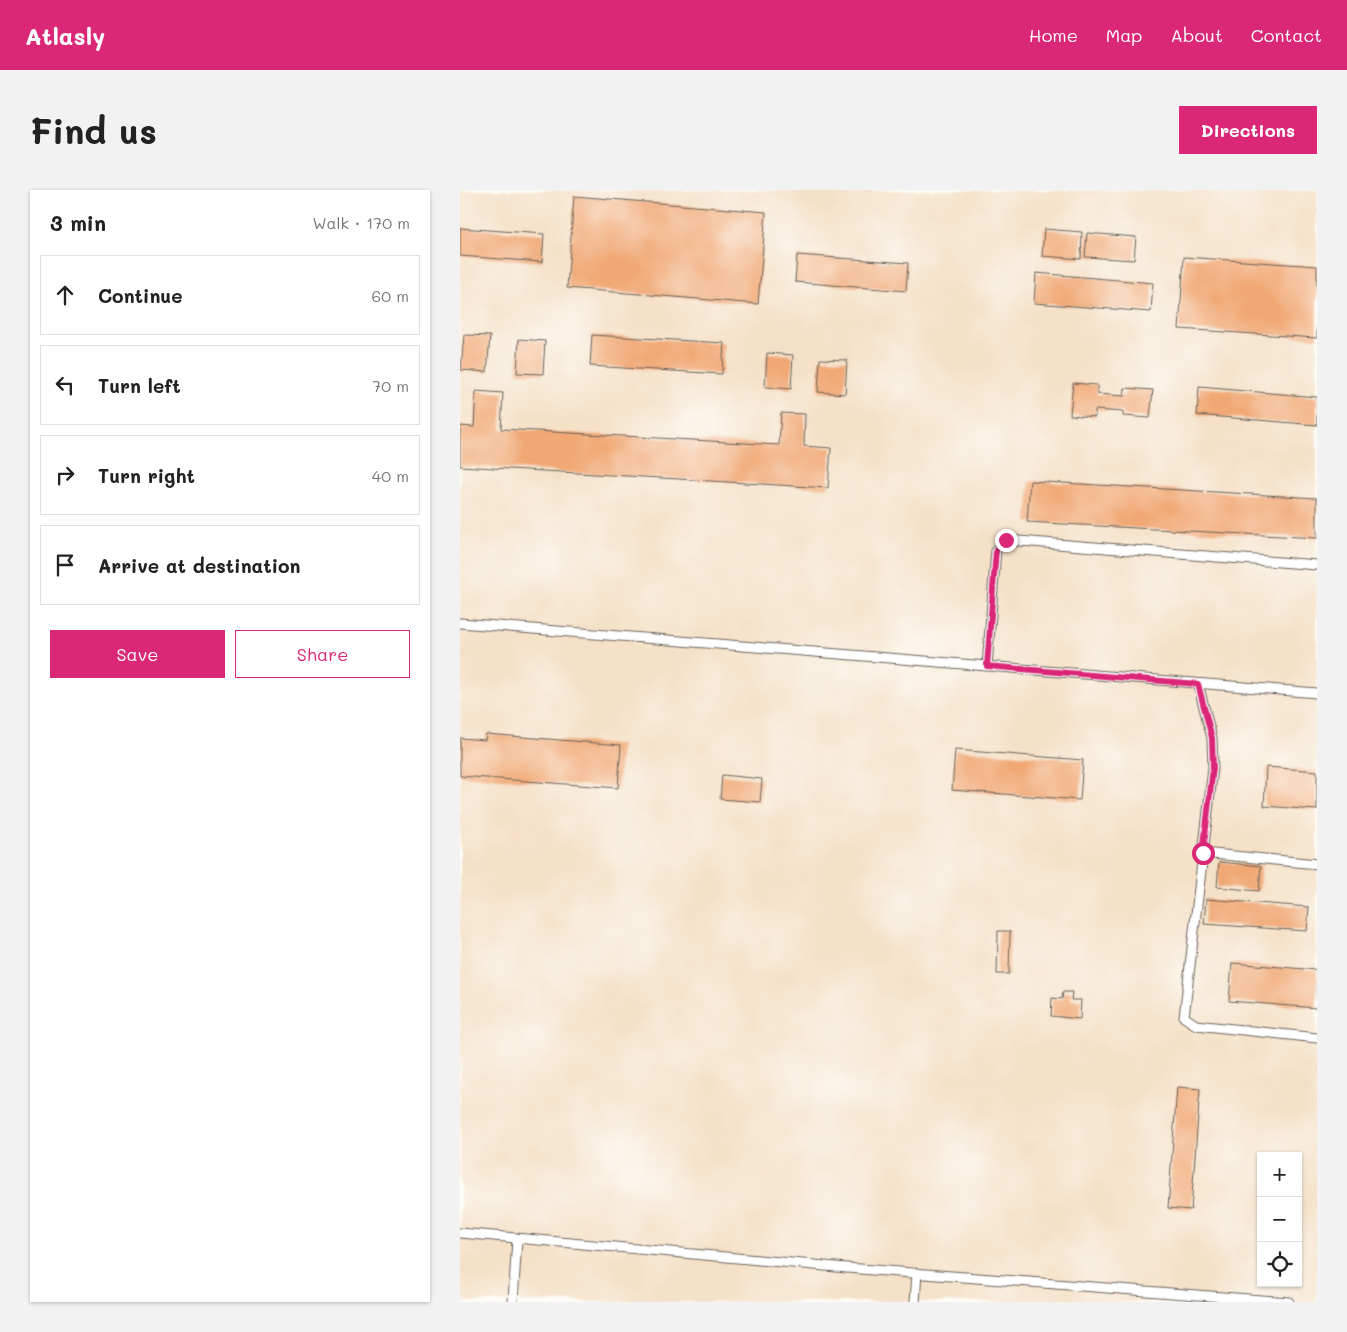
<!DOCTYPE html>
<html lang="en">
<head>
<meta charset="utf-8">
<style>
  :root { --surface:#fff; --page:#f2f2f2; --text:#222; --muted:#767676; --line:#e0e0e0; --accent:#db2777 }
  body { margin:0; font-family:Mali,sans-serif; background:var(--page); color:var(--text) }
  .controls { position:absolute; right:15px; bottom:15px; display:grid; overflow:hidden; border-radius:0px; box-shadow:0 1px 4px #0004 }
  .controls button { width:45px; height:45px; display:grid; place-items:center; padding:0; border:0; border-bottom:1px solid var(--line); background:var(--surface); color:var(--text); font:25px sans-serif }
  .stop { position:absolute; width:15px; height:15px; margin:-11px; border:4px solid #db2777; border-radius:50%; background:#fff }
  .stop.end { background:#db2777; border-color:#fff; box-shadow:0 1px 5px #0008 }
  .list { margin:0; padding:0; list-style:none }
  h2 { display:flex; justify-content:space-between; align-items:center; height:65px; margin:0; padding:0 20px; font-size:21px }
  h2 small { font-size:16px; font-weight:400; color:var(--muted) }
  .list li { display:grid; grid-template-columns:32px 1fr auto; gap:15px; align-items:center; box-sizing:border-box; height:80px; margin:0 10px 10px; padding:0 10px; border:1px solid var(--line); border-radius:0px }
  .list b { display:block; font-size:19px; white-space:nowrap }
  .list em { font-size:16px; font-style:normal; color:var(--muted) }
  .actions { display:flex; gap:10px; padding:15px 20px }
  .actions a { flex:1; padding:11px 0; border:1px solid var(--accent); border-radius:0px; text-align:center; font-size:18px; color:var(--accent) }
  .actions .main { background:var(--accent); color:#fff }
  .icon { flex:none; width:28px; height:28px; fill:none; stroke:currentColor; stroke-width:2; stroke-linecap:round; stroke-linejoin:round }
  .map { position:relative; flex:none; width:857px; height:1112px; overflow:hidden; border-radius:0px }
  header { display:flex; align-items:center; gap:30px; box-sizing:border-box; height:70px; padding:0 25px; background:var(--accent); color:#fff }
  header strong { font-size:24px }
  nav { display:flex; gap:28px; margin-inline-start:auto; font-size:18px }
  .intro { display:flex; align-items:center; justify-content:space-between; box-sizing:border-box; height:120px; padding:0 30px }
  h1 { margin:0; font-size:35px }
  .button { padding:12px 22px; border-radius:0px; background:var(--accent); color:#fff; font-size:18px; font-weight:700 }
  main { display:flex; gap:30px; padding:0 30px }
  aside { flex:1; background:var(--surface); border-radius:0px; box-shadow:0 1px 4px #0004 }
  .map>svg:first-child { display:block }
</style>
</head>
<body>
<header>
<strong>Atlasly</strong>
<nav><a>Home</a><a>Map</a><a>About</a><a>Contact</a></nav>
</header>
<div class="intro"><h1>Find us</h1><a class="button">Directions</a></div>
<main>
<aside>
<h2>3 min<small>Walk · 170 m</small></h2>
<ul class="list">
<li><svg class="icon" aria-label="ahead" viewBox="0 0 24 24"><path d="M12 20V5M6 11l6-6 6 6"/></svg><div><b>Continue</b></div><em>60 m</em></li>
<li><svg class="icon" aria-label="left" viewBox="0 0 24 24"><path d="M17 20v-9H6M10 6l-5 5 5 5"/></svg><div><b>Turn left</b></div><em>70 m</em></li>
<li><svg class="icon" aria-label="right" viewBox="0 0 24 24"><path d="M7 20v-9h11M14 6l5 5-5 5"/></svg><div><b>Turn right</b></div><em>40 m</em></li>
<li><svg class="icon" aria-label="arrive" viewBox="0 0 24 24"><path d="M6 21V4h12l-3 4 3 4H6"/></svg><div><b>Arrive at destination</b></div></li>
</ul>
<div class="actions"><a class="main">Save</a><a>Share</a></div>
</aside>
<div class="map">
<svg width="857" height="1112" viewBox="0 0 857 1112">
  <rect width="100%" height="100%" fill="#fdfcf7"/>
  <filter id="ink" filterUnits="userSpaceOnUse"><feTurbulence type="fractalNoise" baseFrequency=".02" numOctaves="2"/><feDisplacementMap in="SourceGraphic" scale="10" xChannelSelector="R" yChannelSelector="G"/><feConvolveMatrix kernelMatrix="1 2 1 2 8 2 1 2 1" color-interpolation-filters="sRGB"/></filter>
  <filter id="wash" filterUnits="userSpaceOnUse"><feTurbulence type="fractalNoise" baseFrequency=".0096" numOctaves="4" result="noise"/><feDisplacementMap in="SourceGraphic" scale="20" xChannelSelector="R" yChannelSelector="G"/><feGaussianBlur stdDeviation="1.12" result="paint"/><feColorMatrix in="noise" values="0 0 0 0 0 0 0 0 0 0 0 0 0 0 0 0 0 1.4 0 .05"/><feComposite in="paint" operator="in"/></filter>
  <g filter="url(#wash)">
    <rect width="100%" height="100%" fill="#f5e1c8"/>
    <g id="blocks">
      <g fill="#f1a874">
        <path d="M 114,6 L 306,22 L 298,114 L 107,98 Z"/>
        <path d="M 0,38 L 84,44 L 82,72 L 0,66 Z"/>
        <path d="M 584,39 L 622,42 L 621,69 L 582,66 Z"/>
        <path d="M 627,43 L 676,47 L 674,70 L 625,67 Z"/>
        <path d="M 337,65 L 448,73 L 446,101 L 335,92 Z"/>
        <path d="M 724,67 L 857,76 L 857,148 L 719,139 Z"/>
        <path d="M 576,83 L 693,93 L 691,122 L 574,113 Z"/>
        <path d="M 4,145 L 30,146 L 27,182 L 1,180 Z"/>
        <path d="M 132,145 L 264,153 L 262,184 L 130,176 Z"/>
        <path d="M 59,149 L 85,151 L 83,184 L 57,183 Z"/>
        <path d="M 307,163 L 333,165 L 331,199 L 305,197 Z"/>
        <path d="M 360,169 L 387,170 L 385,204 L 358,202 Z"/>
        <path d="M 613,193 L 637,195 L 637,204 L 664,206 L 665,198 L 693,200 L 690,228 L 663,226 L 663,222 L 635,220 L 635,227 L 610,225 Z"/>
        <path d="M 739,197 L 857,207 L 857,235 L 737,225 Z"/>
        <path d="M 16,201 L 43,203 L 41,239 L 319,255 L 321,223 L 345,224 L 344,256 L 371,258 L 368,298 L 0,276 L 0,236 L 14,237 Z"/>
        <path d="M 570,291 L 857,308 L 857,348 L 567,332 Z"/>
        <path d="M 26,544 L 161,555 L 158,598 L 0,586 L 0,548 L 25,550 Z"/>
        <path d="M 495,560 L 623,570 L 620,610 L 492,600 Z"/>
        <path d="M 806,577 L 857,581 L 857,620 L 804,616 Z"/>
        <path d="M 262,585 L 302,589 L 300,612 L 260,609 Z"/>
        <path d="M 759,672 L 801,676 L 799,701 L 757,697 Z"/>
        <path d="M 746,709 L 849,717 L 847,741 L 744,734 Z"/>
        <path d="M 538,741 L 550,741 L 549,784 L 537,784 Z"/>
        <path d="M 772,773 L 857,780 L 857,818 L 769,811 Z"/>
        <path d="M 603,802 L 612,802 L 611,810 L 621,810 L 620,829 L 591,826 L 592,808 L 602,809 Z"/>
        <path d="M 717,897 L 740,899 L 731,1020 L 708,1018 Z"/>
      </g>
    </g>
  </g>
  <g filter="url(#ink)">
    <use href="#blocks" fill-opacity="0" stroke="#686158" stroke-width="1"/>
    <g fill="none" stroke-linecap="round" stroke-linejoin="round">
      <g stroke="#686158" stroke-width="11">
        <g id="lane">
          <path d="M 0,433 L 857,503"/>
          <path d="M 527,476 L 536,360 L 546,350 L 857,375"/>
          <path d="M 738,494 L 752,548 L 753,578 L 724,827 L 736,835 L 857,848"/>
          <path d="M 743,663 L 857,674"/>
          <path d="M 0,1043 L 387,1078 L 829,1112"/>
          <path d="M 53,1112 L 57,1049"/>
          <path d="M 455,1112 L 457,1083"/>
        </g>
      </g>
      <use href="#lane" stroke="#fff" stroke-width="9"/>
    </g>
  </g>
  <g fill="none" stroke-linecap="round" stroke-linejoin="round" filter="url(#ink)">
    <path stroke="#db2777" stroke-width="6" d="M 546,350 L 536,360 L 527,476 L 738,494 L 752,548 L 753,578 L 743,663"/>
  </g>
</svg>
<div class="controls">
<button>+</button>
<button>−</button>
<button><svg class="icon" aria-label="locate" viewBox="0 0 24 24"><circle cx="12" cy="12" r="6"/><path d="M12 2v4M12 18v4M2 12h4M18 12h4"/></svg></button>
</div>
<div class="stop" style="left:743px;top:663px"></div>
<div class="stop end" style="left:546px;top:350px"></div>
</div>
</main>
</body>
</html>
